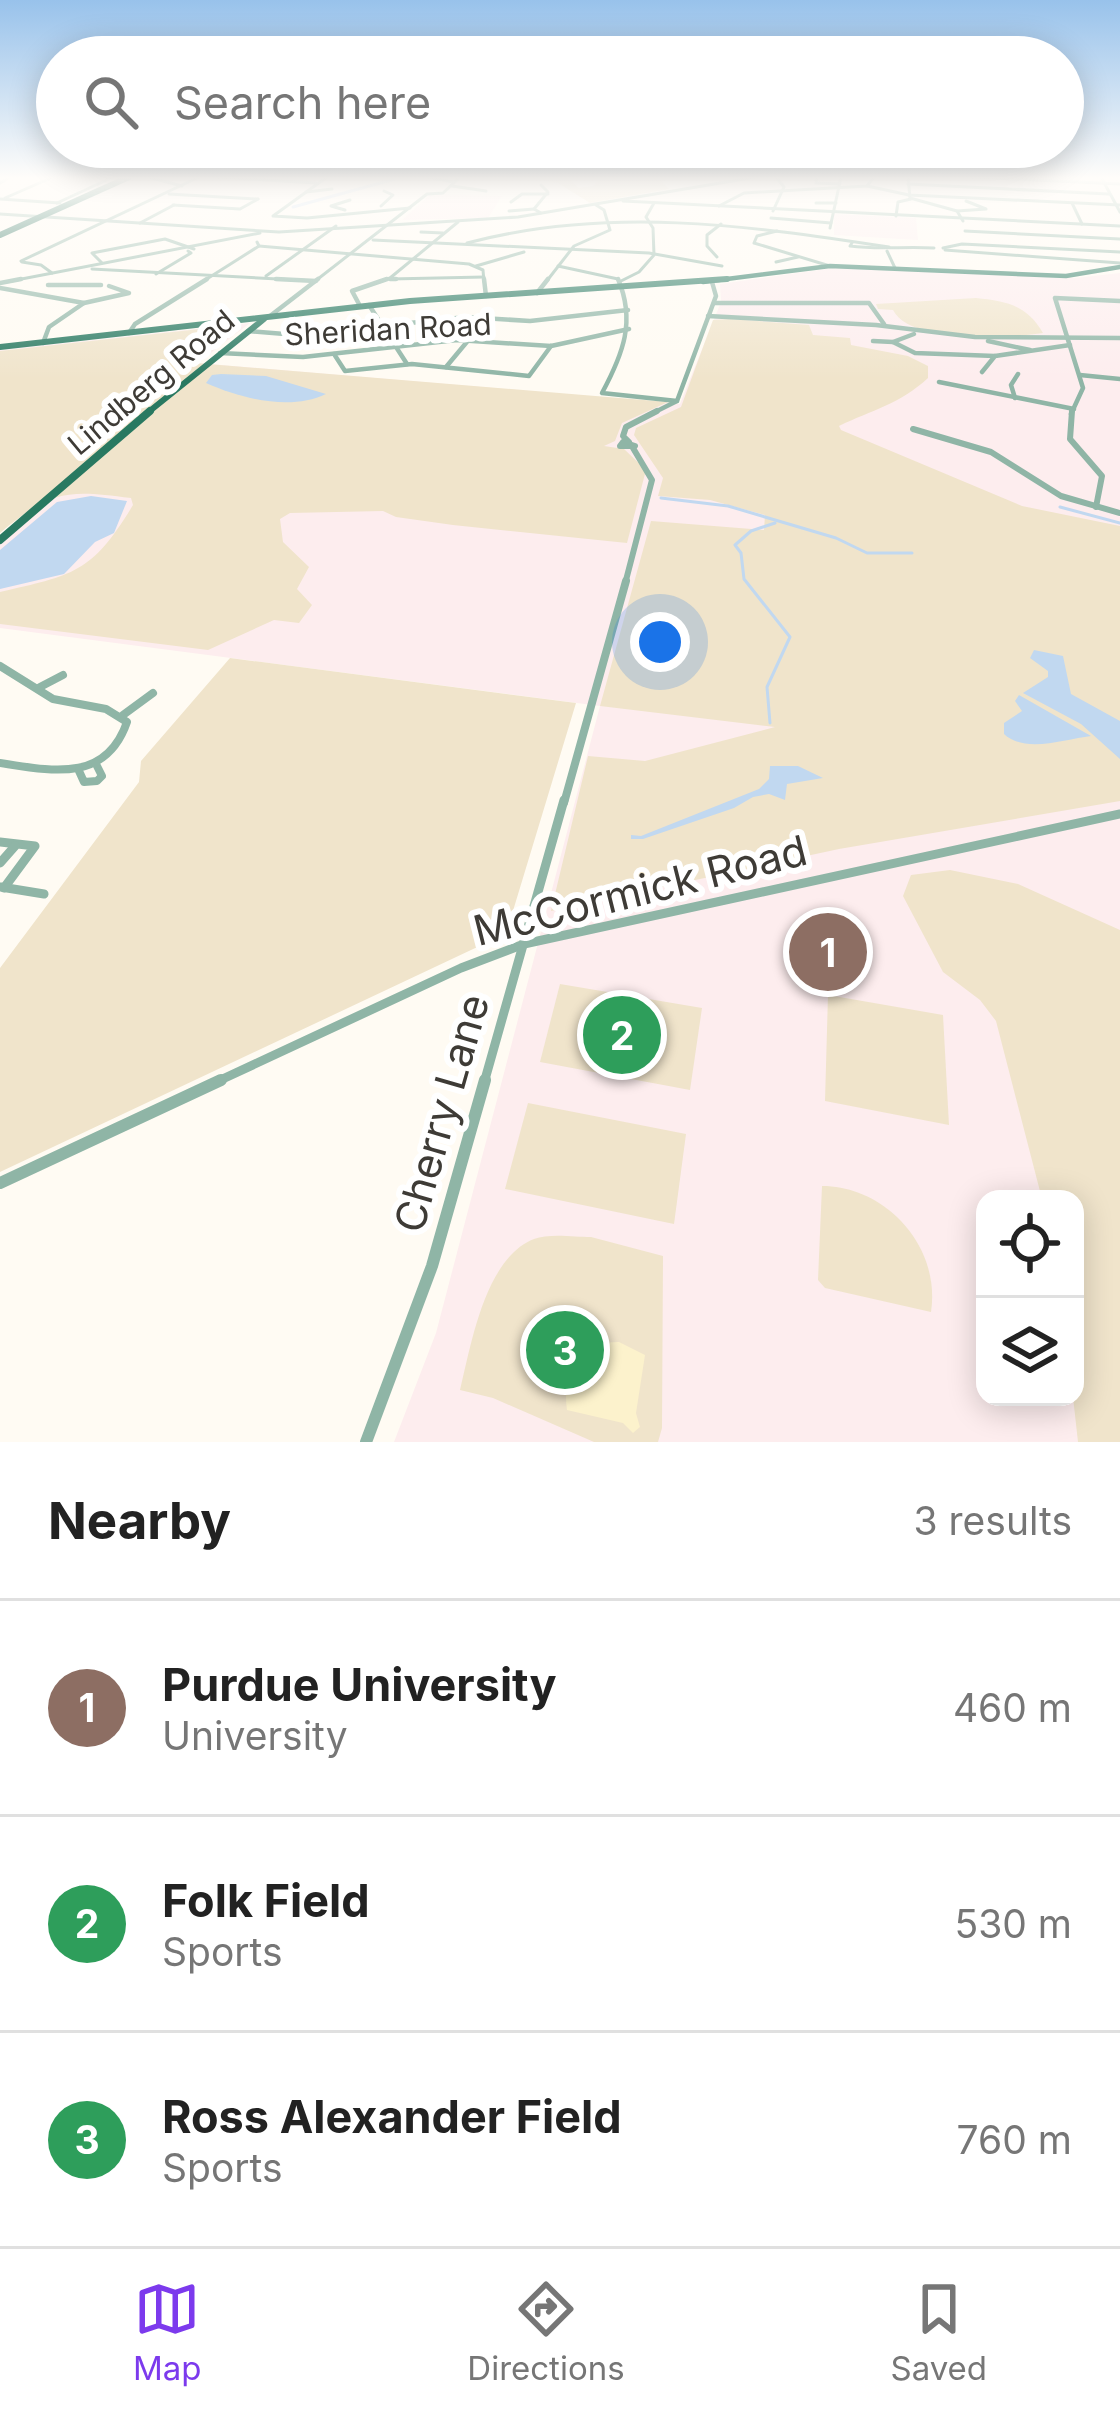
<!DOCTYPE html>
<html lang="en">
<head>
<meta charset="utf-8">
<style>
  :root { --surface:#fff; --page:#f6f6f6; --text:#222; --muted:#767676; --line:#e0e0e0; --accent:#7c3aed }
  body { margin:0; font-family:Inter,sans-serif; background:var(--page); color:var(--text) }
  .controls { position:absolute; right:36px; bottom:36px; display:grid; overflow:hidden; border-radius:24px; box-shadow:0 6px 30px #0003 }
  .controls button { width:108px; height:108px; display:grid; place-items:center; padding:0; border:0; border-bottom:3px solid var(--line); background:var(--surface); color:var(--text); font:60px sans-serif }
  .you { position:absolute; left:660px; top:642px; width:42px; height:42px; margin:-30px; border:9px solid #fff; border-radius:50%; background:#1a73e8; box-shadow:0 0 0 18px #1a73e833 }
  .badge { display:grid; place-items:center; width:78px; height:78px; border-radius:50%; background:var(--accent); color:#fff; font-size:39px; font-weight:700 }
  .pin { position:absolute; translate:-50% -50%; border:6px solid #fff; box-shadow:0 3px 12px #0006 }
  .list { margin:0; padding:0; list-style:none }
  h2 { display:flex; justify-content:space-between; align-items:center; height:156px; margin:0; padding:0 48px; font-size:51px }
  h2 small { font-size:39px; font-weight:400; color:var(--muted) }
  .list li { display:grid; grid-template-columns:78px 1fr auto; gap:36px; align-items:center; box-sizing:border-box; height:216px; padding:0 48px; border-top:3px solid var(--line) }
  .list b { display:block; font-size:45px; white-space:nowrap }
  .list p { margin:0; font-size:39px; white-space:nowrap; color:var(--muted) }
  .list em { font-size:39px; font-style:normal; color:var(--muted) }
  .icon { flex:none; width:66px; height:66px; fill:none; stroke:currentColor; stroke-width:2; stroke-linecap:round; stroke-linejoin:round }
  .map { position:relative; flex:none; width:1120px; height:1442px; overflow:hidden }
  .search { position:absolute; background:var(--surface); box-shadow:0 6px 30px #0003; left:36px; right:36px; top:36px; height:132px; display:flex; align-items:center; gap:30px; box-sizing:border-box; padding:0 42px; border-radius:66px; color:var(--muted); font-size:45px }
  .sheet { height:804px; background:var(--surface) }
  nav { display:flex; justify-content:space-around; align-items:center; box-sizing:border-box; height:168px; border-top:3px solid var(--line); background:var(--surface); font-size:33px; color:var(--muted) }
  nav a { display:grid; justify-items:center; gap:6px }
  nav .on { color:var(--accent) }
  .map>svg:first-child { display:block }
</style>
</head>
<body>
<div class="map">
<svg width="1120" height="1442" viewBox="0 0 1120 1442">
  <rect width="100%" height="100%" fill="#fffbf3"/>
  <g fill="#fdedee" fill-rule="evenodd">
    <path d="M 431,194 L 502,196 L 488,218 L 402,220 Z"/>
    <path d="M 834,214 L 916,218 L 918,240 L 834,235 Z"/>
    <path d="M 833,268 L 1075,278 L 1120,273 L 1120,1442 L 394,1442 L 436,1333 L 600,706 L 0,628 L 0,544 L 49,501 L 0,495 L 0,350 L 250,323 L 198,363 L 680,404 L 721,302 L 720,284 ZM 985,1199 L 1075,1199 L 1075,1397 L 985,1397 Z"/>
  </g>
  <g fill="#f0e4cb">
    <path d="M 567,177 L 579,188 L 593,186 L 602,177 L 672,177 L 662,182 L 669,189 L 590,203 L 558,183 L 528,178 Z"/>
    <path d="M 976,298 C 1006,301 1027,305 1043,333 C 1009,338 910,344 893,310 L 878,309 L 876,304 Z"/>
    <path d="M 731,319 L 809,325 L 813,335 L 850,338 L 851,345 L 908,356 L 928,366 L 928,378 C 900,404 872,410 839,426 L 841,430 L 1022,506 L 1120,526 L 1120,801 L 839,849 L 551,911 L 588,756 L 645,761 L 775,727 L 600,706 L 651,521 L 764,530 L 765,515 L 710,500 L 658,496 L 663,478 L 634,435 L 636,428 L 681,407 L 713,320 Z"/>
    <path d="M 209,328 L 240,329 L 196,363 L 668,402 L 622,423 L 615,441 L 604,446 L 624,449 L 646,470 L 627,543 L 453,525 L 396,517 L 383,511 L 290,513 L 280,519 L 283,542 L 309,567 L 297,589 L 312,605 L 299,623 L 274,620 L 208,650 L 0,624 L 0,592 C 74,575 92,573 133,505 L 131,498 C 65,489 50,491 0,533 L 0,351 Z"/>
    <path d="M 230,658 L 576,703 L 509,924 L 488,942 L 0,1172 L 0,968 L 139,782 L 141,761 Z"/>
    <path d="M 950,870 L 1018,884 L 1120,930 L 1120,1442 L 1078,1442 L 1073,1397 L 1075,1199 L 1042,1199 L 996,1021 L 980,1000 L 943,972 L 903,896 L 911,875 Z"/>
    <path d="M 560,984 L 702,1008 L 690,1090 L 540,1062 Z"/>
    <path d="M 828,995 L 943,1015 L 949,1125 L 825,1101 Z"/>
    <path d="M 528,1103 L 686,1134 L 674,1224 L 505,1189 Z"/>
    <path d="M 822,1186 C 886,1186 941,1247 931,1312 L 825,1288 L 818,1280 Z"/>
    <path d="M 591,1237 L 663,1256 L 662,1428 L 658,1442 L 594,1442 L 493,1398 L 460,1390 C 471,1345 485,1258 534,1239 C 549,1233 575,1237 591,1237 Z"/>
  </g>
  <path fill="#fcf2cc" d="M 619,1342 L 645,1355 L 636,1413 L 640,1427 L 633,1433 L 623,1423 L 567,1410 C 562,1373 577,1342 619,1342 Z"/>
  <g fill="#c1d8f0">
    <path d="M 221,374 L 266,376 L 326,394 C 291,411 242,399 206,383 L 212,375 Z"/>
    <path d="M 91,496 L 127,501 L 114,533 L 95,542 L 64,574 L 0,589 L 0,550 L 57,502 Z"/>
    <path d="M 1034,650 L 1063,656 L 1071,694 L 1120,721 L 1120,759 L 1081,724 L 1023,693 L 1048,677 L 1048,671 L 1030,658 Z"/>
    <path d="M 1019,695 L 1091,736 C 1065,739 1025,754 1004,734 L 1004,723 L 1022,711 L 1015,701 Z"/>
    <path d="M 770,766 L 798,766 L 823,778 L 787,784 L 785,800 L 769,794 L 753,797 L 734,808 L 643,839 L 631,839 L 631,835 L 641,836 L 759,789 L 769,779 Z"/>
  </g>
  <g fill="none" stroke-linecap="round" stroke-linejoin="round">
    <g stroke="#c1d8f0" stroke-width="3">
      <path d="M 293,207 L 402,177"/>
      <path d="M 661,498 L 728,506 L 836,538 L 867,553 L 912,553"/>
      <path d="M 1060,507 L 1120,523"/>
      <path d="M 770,723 L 767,687 L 790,637 L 744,579 L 741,553 L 735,545 L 751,531 L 775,523"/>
    </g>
    <g stroke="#8fb5a6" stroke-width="3">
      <path d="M 148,177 L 182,186"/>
      <path d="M 218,177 L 316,183"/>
      <path d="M 327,177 L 273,216 L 307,218 L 410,208"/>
      <path d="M 427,177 L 454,182"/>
      <path d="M 908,177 L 910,198 L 957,211 L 963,221"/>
      <path d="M 972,177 L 1120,184"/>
      <path d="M 1101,177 L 1120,212"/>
      <path d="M 817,178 L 816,183 L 840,184"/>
      <path d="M 0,183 L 10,177"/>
      <path d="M 908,184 L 1109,194"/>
      <path d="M 541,185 L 548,192 L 534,209 L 541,213"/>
      <path d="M 452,186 L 486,191"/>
      <path d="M 867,186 L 909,195 L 1120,205"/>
      <path d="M 306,192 L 332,189"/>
      <path d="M 169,194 L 258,199"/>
      <path d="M 5,198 L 53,177"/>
      <path d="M 0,199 L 60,203"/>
      <path d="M 623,201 L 1120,226"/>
      <path d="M 511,202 L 522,194 L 548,194"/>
      <path d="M 57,203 L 113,177"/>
      <path d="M 816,203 L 836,203"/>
      <path d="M 1072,203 L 1082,224"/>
      <path d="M 173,205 L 240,209 L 258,199"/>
      <path d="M 381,206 L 393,195 L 384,191"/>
      <path d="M 719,206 L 744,193 L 867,186 L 874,177"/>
      <path d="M 345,210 L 331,206 L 350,200"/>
      <path d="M 509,211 L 534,209"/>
      <path d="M 773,211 L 784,187 L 776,177"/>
      <path d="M 957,211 L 986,209 L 966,201"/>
      <path d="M 0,214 L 279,232 L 518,217 L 756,177"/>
      <path d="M 896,216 L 898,202 L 911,199"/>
      <path d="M 771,218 L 831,223"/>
      <path d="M 140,223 L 174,205"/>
      <path d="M 830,228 L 841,177"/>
      <path d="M 777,231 L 757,236 L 754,243 L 830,266"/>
      <path d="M 965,231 L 1120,239"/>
      <path d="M 421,232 L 443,233"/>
      <path d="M 373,240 L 649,253 L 722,266"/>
      <path d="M 467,243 C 607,206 748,225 889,247"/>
      <path d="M 852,243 L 850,246 C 880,250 904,246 934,248"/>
      <path d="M 259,246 L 469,264 L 483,270 L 484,282"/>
      <path d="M 943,248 L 962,244 L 1120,252"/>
      <path d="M 945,250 L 1120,263"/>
      <path d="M 887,251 L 895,268"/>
      <path d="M 717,257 L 707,246 L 707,235 L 721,224"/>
      <path d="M 21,261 L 199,177"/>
      <path d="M 22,262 L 41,265 L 52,273"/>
      <path d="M 776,262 L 798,257"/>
      <path d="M 102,263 L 92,253 L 165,239 L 194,249"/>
      <path d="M 476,266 L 524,252"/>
      <path d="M 558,266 L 618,279"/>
      <path d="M 92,269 L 316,281"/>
      <path d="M 156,274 L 191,253 L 188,251"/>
      <path d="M 266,276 L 336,226"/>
      <path d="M 390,279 L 484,277"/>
      <path d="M 6,282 L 260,233"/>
      <path d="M 202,282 L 259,246 L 257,242"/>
      <path d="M 314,282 L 427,194 L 443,193 L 460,177"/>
      <path d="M 379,282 L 390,278 L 458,222"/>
      <path d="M 546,282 L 574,246 L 610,230 L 604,210 L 596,205"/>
      <path d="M 619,282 L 639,272 L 654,255 L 653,228 L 646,217 L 654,203"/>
    </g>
    <g stroke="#8fb5a6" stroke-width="4.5">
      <path d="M 276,279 L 316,281"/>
      <path d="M 390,279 L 396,279"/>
      <path d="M 484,279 L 486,296"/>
      <path d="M 618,279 C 636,321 623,354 602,393 L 677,401"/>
      <path d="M 0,283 L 21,279"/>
      <path d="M 48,285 L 101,285"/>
      <path d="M 0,288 L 84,303 L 49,327 L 43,343"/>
      <path d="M 537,293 L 548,279"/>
      <path d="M 84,303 L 129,293 L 109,286"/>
      <path d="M 714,303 L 869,303 L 884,324"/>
      <path d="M 369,305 L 407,364"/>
      <path d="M 360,306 L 352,291 L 387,279"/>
      <path d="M 270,316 L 318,279"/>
      <path d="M 708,316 L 876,325 L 975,337 L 1120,338"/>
      <path d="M 248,331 L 297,335 L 466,317 L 530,321 L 628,310"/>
      <path d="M 129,333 L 135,324 L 207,279"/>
      <path d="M 914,334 L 893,342 L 915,353 L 995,356"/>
      <path d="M 873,341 L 893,342"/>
      <path d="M 988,341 L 1030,350"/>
      <path d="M 220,353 L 303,357 L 457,340 L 551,346 L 629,329"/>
      <path d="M 334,354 L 345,371 L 412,364 L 529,376 L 551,346"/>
      <path d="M 446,367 L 486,319"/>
      <path d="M 982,372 L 995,356 L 1070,345"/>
      <path d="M 1080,375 L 1120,379"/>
      <path d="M 939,382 L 1074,409"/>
      <path d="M 1015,398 L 1011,385 L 1018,374"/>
      <path d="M 651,414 L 677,401 L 716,296 L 712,282"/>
      <path d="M 1071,414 L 1083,388 L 1055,298 L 1120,301"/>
    </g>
    <g stroke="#8fb5a6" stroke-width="6">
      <path d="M 1072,411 L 1070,439 L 1102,476 L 1096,507"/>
      <path d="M 913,429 L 991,452 L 1061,496 L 1120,513"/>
      <path d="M 623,442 L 635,446 L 620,446 Z"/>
      <path d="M 629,442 L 623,436 L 626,427 L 657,411"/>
      <path d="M 625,584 L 652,480 L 633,448"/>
    </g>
    <g stroke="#8fb5a6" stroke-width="8">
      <path d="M 0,666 L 53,699 L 106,709 L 127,722 C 106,783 52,771 0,763"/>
      <path d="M 40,687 L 63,675"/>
      <path d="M 123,715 L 153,693"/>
      <path d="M 79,771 L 84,782 L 97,781 L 102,776 L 96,764"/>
      <path d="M 564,803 L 626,581"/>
    </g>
    <g stroke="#8fb5a6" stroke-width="9">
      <path d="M 0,842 L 35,846 L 4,888"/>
      <path d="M 0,863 L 15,846"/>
      <path d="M 1,887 L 44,894"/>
      <path d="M 214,1083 L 461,968 L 524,944 L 1120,814"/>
      <path d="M 484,1083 L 564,800"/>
    </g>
    <g stroke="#8fb5a6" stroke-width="12">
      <path d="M 0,1183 L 221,1080"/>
      <path d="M 366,1442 L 432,1266 L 485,1080"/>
    </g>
    <path stroke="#297961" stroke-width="4.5" d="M 703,282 L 830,266 L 1066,276 L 1120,267"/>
    <g stroke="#297961" stroke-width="6">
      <path d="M 0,347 L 410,301 L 727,279"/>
      <path d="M 146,414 L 264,319"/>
    </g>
    <path stroke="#297961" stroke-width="8" d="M 0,540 L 150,411"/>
    <path stroke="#0f604a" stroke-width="6" d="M 0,235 L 129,177"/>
  </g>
  <linearGradient id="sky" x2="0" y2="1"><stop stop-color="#98c2eb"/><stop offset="0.47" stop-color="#fffdfa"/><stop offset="1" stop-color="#fffdfa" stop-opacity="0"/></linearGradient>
  <rect width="1120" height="379" fill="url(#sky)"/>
  <g text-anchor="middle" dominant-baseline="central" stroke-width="12" stroke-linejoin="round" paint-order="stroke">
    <g font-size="30" fill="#3e3b36" stroke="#fff">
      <text transform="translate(388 329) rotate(-3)">Sheridan Road</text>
      <text transform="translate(151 382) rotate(-40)">Lindberg Road</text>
    </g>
    <g font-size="42" fill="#3e3b36" stroke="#fff">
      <text transform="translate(640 890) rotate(-14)">McCormick Road</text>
      <text transform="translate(441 1113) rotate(-74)">Cherry Lane</text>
    </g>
  </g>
</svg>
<div class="controls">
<button><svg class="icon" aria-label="locate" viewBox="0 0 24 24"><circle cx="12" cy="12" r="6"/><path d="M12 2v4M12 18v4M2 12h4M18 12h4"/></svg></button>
<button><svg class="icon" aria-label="layers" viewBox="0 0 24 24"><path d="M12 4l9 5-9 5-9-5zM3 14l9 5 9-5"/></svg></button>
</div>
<div class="you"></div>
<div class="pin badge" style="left:828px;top:952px;background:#8d6e63">1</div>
<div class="pin badge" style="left:622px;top:1035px;background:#2e9e5b">2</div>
<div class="pin badge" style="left:565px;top:1350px;background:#2e9e5b">3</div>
<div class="search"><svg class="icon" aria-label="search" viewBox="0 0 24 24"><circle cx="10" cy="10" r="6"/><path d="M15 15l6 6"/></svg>Search here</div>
</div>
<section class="sheet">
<h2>Nearby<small>3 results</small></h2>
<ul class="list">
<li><span class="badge" style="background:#8d6e63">1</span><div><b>Purdue University</b><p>University</p></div><em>460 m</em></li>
<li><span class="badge" style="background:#2e9e5b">2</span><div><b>Folk Field</b><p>Sports</p></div><em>530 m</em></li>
<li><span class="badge" style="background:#2e9e5b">3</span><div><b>Ross Alexander Field</b><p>Sports</p></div><em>760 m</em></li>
</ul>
</section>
<nav>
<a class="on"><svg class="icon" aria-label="map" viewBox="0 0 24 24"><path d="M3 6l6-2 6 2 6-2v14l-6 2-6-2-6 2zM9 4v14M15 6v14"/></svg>Map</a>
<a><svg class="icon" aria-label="directions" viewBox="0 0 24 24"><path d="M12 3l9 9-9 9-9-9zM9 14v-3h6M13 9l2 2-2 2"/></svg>Directions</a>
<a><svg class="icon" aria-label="saved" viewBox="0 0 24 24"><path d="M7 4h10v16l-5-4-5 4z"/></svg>Saved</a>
</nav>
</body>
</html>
